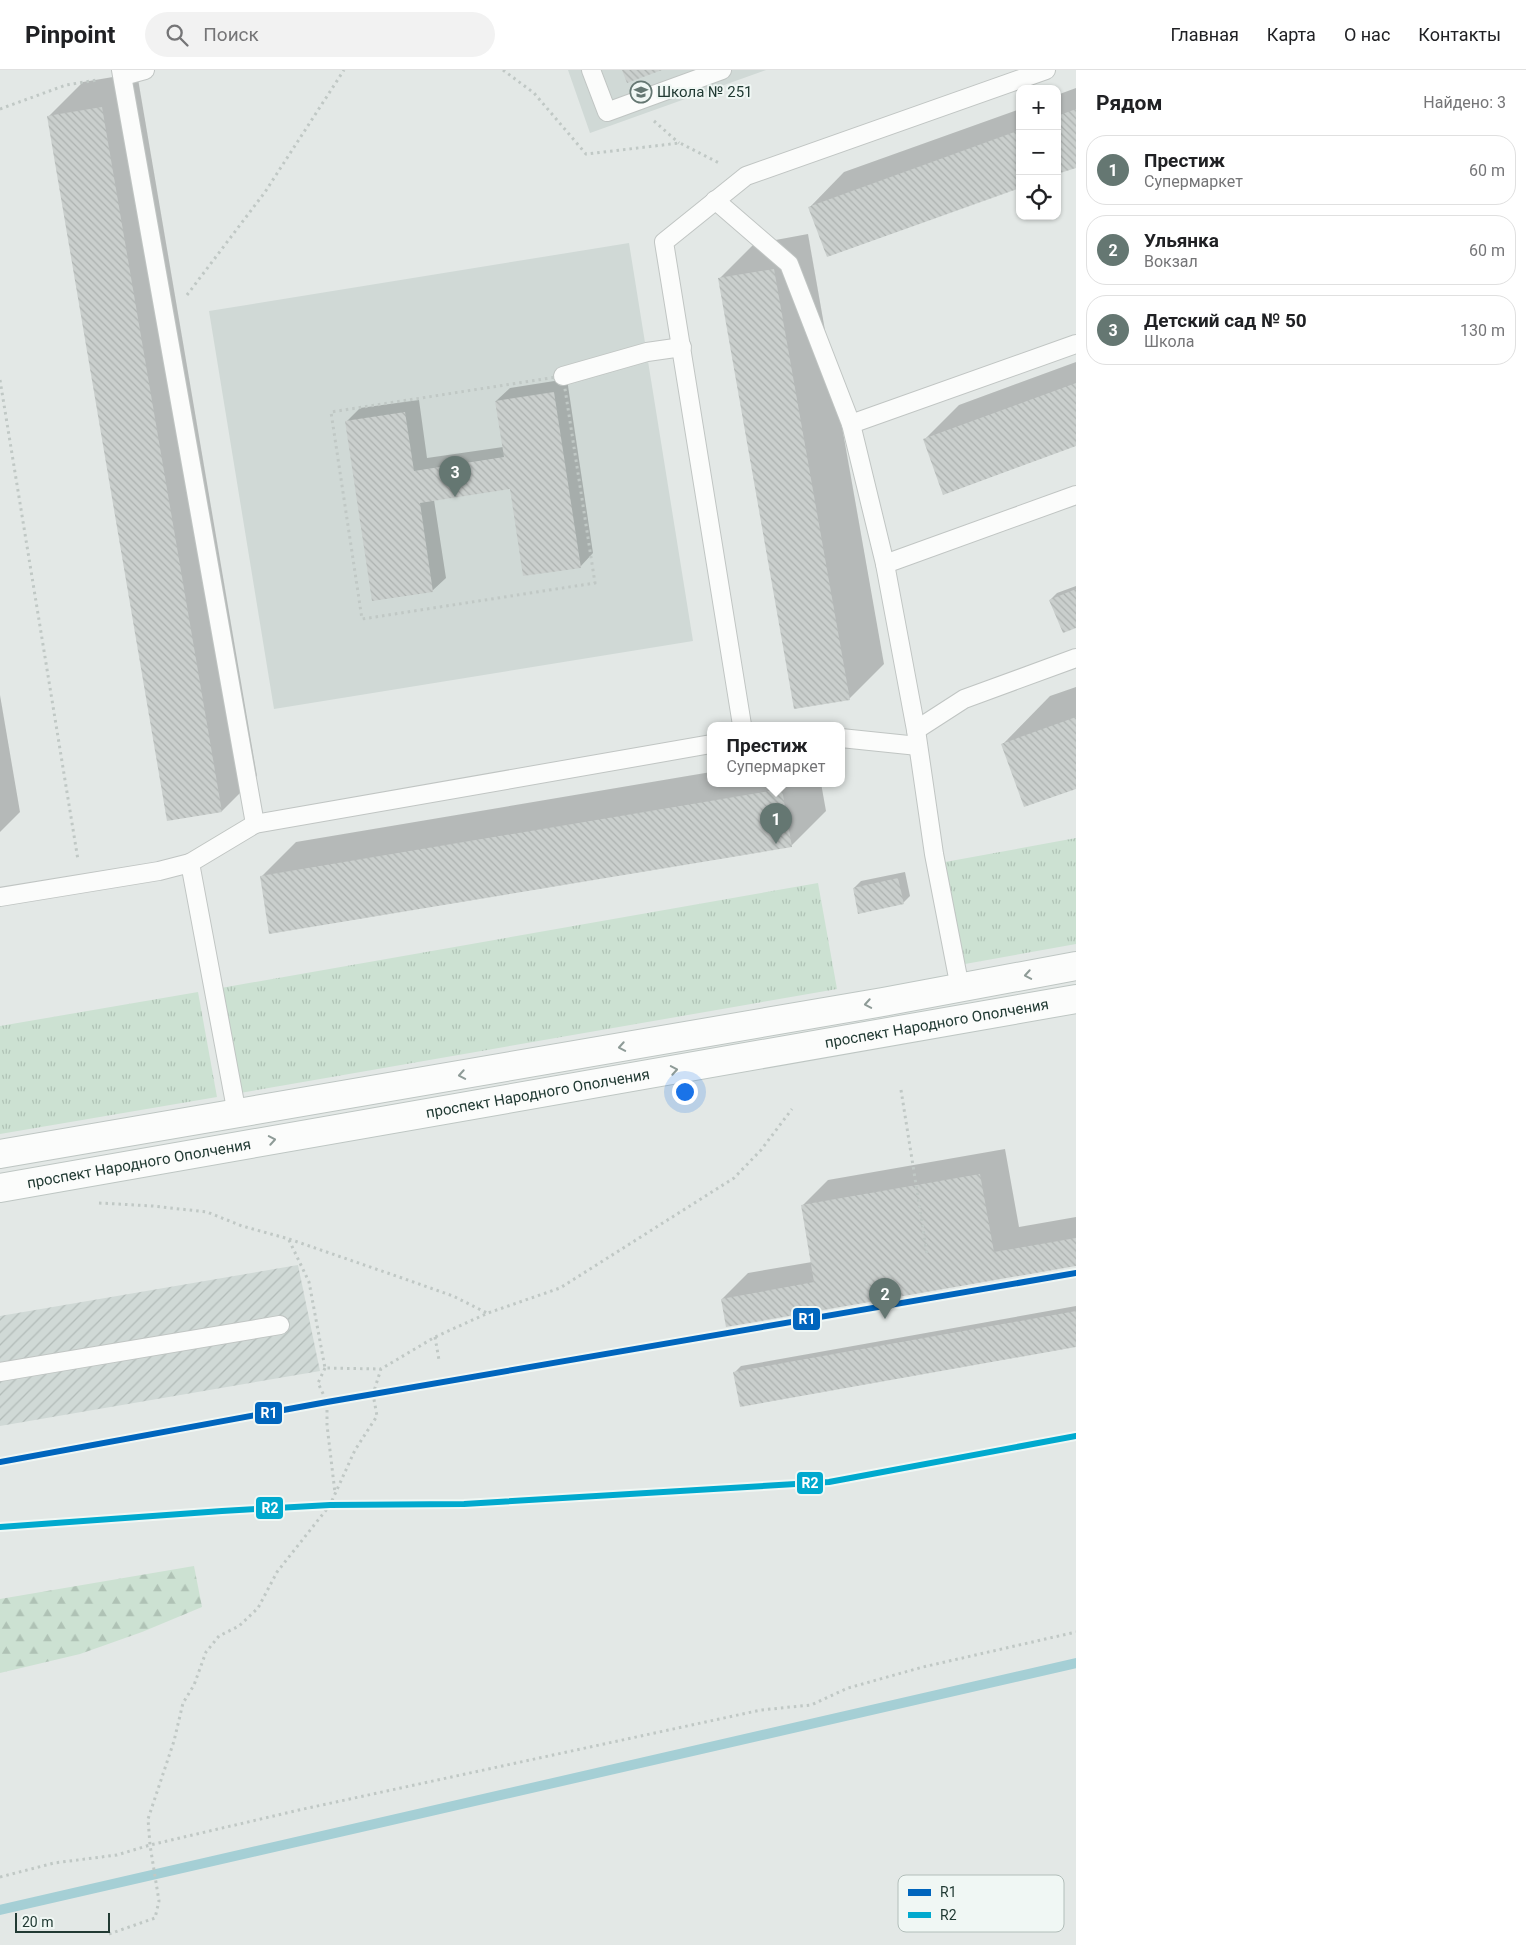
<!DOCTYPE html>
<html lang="ru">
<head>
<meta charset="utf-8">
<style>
  :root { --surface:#fff; --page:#f2f2f2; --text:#202124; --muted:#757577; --line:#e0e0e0; --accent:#657772 }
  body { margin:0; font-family:Roboto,sans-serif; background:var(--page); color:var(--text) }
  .controls { position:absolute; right:15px; top:15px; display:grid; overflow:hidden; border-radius:10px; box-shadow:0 1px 4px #0004 }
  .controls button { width:45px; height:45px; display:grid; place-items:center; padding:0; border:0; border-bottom:1px solid var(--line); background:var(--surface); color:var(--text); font:25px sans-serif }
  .scale { position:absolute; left:15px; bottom:12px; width:95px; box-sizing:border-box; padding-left:5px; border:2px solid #213a33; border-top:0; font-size:14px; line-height:18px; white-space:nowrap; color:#213a33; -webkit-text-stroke:4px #f0f7f4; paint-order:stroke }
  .you { position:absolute; left:684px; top:1021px; width:18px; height:18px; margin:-12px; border:4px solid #fff; border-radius:50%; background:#1a73e8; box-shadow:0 0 0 8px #1a73e833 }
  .badge { display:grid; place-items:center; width:32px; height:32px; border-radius:50%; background:var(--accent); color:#fff; font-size:16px; font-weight:700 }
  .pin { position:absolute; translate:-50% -41px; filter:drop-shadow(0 1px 2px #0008) }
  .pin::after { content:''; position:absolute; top:26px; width:18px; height:15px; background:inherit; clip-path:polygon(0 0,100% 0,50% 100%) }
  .popup { position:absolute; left:707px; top:652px; width:138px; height:65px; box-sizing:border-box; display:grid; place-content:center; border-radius:10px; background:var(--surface); filter:drop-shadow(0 1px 4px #0005); font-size:16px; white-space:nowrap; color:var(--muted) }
  .popup b { font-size:19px; color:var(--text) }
  .popup::after { content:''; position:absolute; left:50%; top:100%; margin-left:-10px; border:10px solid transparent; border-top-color:var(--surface) }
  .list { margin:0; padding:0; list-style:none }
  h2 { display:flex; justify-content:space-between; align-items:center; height:65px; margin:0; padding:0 20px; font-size:21px }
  h2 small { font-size:16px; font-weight:400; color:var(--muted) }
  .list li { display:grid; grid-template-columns:32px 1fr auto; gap:15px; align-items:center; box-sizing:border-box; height:70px; margin:0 10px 10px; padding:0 10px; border:1px solid var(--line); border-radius:20px }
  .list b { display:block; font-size:19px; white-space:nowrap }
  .list p { margin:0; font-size:16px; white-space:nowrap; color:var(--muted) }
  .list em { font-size:16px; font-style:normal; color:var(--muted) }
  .icon { flex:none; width:28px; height:28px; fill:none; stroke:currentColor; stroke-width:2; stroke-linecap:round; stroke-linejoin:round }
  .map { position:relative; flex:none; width:1076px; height:1875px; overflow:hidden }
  header { display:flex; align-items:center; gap:30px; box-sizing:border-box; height:70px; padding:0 25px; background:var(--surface); border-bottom:1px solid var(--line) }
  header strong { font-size:24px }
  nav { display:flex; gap:28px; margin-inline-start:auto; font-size:18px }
  .search { width:350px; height:45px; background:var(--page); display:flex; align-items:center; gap:12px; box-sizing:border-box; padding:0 18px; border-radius:28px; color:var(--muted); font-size:19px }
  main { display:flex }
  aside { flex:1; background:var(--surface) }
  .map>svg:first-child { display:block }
</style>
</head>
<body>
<header>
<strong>Pinpoint</strong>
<div class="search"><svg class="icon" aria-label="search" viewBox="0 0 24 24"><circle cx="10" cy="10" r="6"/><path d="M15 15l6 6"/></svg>Поиск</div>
<nav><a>Главная</a><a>Карта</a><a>О нас</a><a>Контакты</a></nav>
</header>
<main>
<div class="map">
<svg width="1076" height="1875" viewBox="0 0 1076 1875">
  <defs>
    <pattern id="industrial-furrows" width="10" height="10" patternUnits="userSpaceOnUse" patternTransform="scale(1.25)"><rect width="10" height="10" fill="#d0d9d6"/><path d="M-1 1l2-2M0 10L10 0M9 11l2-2" fill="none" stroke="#b2bbb8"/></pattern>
    <pattern id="grass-tufts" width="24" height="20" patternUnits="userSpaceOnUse" patternTransform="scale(1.25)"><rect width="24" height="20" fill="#cce1d2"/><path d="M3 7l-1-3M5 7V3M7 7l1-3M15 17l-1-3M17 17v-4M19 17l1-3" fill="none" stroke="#afc2b5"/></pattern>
    <pattern id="forest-firs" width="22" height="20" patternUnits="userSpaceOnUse" patternTransform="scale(1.25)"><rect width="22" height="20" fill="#cce1d2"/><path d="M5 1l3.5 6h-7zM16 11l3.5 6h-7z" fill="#afc2b5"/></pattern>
    <pattern id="building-back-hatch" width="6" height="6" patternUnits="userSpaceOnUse" patternTransform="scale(1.25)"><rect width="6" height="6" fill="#cacfcd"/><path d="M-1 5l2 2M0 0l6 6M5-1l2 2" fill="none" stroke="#adb2b0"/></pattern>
  </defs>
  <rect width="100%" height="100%" fill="#e3e8e6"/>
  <g fill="#d0d9d6">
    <path d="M 568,0 L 766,0 L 590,63 Z"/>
    <path d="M 629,173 L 693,571 L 274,639 L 209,241 Z"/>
  </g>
  <path fill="url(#industrial-furrows)" d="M 298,1195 L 320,1301 L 0,1356 L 0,1246 Z"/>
  <g fill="url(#grass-tufts)">
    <path d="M 1076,768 L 1076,874 L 965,894 L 945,792 Z"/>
    <path d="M 818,813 L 837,919 L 240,1023 L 221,918 Z"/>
    <path d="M 198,922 L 217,1027 L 0,1064 L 0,956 Z"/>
  </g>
  <path fill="url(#forest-firs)" d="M 194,1496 L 202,1537 L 142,1562 L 80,1584 L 0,1603 L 0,1529 Z"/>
  <g fill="#0003">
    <path d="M 137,3 L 257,706 L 222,741 L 168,750 L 48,47 L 83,12 Z"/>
    <path d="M 1076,18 L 1076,96 L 1057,103 L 1057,25 Z"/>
    <path d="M 1020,39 L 1020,117 L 810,137 L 844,102 Z"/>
    <path d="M 808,164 L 884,594 L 849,629 L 719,209 L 754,174 Z"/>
    <path d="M 1076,292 L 1076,375 L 924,370 L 959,335 Z"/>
    <path d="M 567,309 L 593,483 L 580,497 L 511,418 L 434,430 L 446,508 L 432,521 L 346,352 L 360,338 L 419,330 L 427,388 L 503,377 L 496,331 L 510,318 Z"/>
    <path d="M 1076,516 L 1076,556 L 1050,530 L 1057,523 Z"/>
    <path d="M 1076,617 L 1076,717 L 1002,675 L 1050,626 Z"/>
    <path d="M 0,625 L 20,742 L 0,762 Z"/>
    <path d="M 711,702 L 711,713 L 821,713 L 826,741 L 791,776 L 261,807 L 296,772 Z"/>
    <path d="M 905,802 L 910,826 L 903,833 L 854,818 L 861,811 Z"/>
    <path d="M 1005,1079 L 1019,1157 L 1076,1147 L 1076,1194 L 722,1229 L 748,1203 L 812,1192 L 802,1136 L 828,1110 Z"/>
    <path d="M 1076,1236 L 1076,1276 L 735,1302 L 741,1296 Z"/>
  </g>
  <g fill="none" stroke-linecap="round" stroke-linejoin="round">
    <path stroke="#a5cfd5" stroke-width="10" d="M 0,1840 L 1076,1593"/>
  </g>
  <g fill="url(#building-back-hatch)">
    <path d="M 622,0 L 662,0 L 627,13 Z"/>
    <path d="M 102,37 L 222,742 L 167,751 L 47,46 Z"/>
    <path d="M 1076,39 L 1076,98 L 1057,104 L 1057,46 Z"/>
    <path d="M 1020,60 L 1020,118 L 827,187 L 808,137 Z"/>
    <path d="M 774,199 L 850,630 L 794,639 L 718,208 Z"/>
    <path d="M 1076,313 L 1076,376 L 943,425 L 923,369 Z"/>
    <path d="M 554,322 L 581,498 L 523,506 L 510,419 L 420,433 L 433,522 L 372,531 L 345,351 L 405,342 L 414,401 L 504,387 L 495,331 Z"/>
    <path d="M 1076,519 L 1076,558 L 1063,563 L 1049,530 Z"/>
    <path d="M 1076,647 L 1076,719 L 1024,737 L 1001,674 Z"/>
    <path d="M 782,719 L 792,777 L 269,864 L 260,806 Z"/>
    <path d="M 898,808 L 904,834 L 858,844 L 853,818 Z"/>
    <path d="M 980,1104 L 994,1182 L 1076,1168 L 1076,1196 L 726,1257 L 721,1229 L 814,1212 L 801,1135 Z"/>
    <path d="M 1076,1241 L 1076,1277 L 740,1337 L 733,1302 Z"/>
  </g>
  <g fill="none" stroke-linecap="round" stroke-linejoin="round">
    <g stroke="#c0c5c3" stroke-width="20">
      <g id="lane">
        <path d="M 121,0 L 255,754 L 190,793 L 237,1044"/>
        <path d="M 591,0 L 607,42 L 722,0"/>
        <path d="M 123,6 L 145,0"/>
        <path d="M 715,130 L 789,194 L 851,354 L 885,494 L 916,660 L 934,784 L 960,918"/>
        <path d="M 563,306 L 647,282 L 682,277"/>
        <path d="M 851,354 L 1076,274"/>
        <path d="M 885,494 L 1076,425"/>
        <path d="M 742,655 L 664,172 L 746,106 L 1046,0"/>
        <path d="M 916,660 L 964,629 L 1076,588"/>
        <path d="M 841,668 L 918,676"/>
        <path d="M 255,754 L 711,674"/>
        <path d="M 0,827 L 159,801 L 190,793"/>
        <path d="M 0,1302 L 280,1255"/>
      </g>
    </g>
    <g stroke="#bec6c3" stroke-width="30">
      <g id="secondary">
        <path d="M 0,1084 L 883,932 L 1076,896"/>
        <path id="s1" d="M 0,1118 L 1076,929"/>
      </g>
    </g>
    <g stroke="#c0c8c5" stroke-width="3" stroke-dasharray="2.5 4" stroke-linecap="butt">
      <path d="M 503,0 L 534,23 L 586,84 L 680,73 L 721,94"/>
      <path d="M 0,39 L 66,15 L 97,10"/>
      <path d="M 654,51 L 679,73"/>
      <path d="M 187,225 L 265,122 L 344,0"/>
      <path d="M 563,306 L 595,513 L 362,549 L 331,342 Z"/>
      <path d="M 0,310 L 78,790"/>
      <path d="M 901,1020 L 927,1184"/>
      <path d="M 99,1133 L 153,1136 L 207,1142 L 242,1156 L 289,1169 L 402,1208 L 453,1226 L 487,1243"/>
      <path d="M 289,1170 L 309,1212 L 325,1298 L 381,1299"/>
      <path d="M 435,1267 L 439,1290"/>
      <path d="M 325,1298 L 318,1313 L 327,1332 L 327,1355 L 335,1423"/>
      <path d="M 0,1807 L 54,1793 L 117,1785 L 150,1775 L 299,1740 L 761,1640 L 811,1635 L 848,1618 L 923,1597 L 1076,1562"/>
      <path d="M 109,1864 L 155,1848 L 159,1831 L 150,1775 L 148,1749 L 174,1671 L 183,1633 L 194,1615 L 206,1582 L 219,1566 L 239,1556 L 258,1538 L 277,1502 L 330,1435 L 355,1380 L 377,1346 L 373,1324 L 381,1299 L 435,1267 L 488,1243 L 560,1218 L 734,1108 L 761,1080 L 792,1039"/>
    </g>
    <use href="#lane" stroke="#fbfcfb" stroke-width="18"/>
    <use href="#secondary" stroke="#fbfcfb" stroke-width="28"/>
    <path stroke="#c6cac9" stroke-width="4" stroke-dasharray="10 5" stroke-linecap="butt" d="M 0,1457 L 222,1441 L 330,1435 L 464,1434 L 829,1412 L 1076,1366"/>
    <g stroke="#f0f7f4" stroke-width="10">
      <path id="rail-1" d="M 0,1392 L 327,1332 L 1076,1203"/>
    </g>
    <g stroke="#f0f7f4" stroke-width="10">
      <path id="rail-2" d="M 0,1457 L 222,1441 L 330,1435 L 464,1434 L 829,1412 L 1076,1366"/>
    </g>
    <use href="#rail-1" stroke="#0065bd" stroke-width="6"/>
    <use href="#rail-2" stroke="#00a9ce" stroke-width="6"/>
  </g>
  <defs><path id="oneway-chevron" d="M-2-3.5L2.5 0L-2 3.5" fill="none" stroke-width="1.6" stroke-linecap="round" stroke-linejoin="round" transform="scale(1.25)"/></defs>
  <g stroke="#8e9b97">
    <use href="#oneway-chevron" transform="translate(1028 905) rotate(170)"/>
    <use href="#oneway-chevron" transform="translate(868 934) rotate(170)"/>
    <use href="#oneway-chevron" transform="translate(622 977) rotate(170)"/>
    <use href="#oneway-chevron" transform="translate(674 1000) rotate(-10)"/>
    <use href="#oneway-chevron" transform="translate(462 1005) rotate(170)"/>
    <use href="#oneway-chevron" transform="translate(272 1070) rotate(-10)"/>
  </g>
  <defs>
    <g id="school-ring" transform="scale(1.125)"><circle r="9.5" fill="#f0f7f4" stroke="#657772" stroke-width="1.5"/><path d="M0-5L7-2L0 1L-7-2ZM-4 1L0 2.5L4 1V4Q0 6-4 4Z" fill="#657772"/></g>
  </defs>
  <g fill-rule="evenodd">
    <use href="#school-ring" x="641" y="22"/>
  </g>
  <g text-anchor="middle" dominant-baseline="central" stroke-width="4" stroke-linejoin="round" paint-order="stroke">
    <g font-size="15" fill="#213a33" stroke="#f0f7f4" text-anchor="start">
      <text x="657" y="22">Школа № 251</text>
    </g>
    <g font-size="15" fill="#213a33" stroke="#f0f7f4">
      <text stroke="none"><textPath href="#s1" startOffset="951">проспект Народного Ополчения</textPath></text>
      <text stroke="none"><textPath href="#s1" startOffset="546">проспект Народного Ополчения</textPath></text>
      <text stroke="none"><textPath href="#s1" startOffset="141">проспект Народного Ополчения</textPath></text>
    </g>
  </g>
  <rect x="898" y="1805" width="166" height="57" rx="8" fill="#f0f7f4" stroke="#b2beba" stroke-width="1"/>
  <rect x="908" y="1819" width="23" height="7" fill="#0065bd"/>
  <rect x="908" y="1842" width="23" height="6" fill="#00a9ce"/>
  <g font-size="14" fill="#213a33">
    <text x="940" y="1827">R1</text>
    <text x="940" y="1850">R2</text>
  </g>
  <g stroke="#f0f7f4" stroke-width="2">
    <rect x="792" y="1237" width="29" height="24" rx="5" fill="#0065bd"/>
    <rect x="254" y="1331" width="29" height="24" rx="5" fill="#0065bd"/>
    <rect x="796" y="1401" width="28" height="24" rx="5" fill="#00a9ce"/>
    <rect x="255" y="1426" width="29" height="24" rx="5" fill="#00a9ce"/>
  </g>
  <g font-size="14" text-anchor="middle" font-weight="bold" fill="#fff">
    <text x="807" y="1254">R1</text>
    <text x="269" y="1348">R1</text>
    <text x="810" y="1418">R2</text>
    <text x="270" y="1443">R2</text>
  </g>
</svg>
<div class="controls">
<button>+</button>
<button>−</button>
<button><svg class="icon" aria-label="locate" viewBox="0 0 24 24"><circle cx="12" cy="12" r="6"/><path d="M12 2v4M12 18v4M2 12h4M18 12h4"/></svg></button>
</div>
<div class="scale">20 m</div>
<div class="you"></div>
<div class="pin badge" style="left:776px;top:774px">1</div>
<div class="popup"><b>Престиж</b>Супермаркет</div>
<div class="pin badge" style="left:885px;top:1249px">2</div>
<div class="pin badge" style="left:455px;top:427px">3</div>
</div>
<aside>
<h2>Рядом<small>Найдено: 3</small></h2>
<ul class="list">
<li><span class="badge">1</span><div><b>Престиж</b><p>Супермаркет</p></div><em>60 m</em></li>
<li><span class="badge">2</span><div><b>Ульянка</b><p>Вокзал</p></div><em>60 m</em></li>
<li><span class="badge">3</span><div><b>Детский сад № 50</b><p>Школа</p></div><em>130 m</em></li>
</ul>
</aside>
</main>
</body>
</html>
